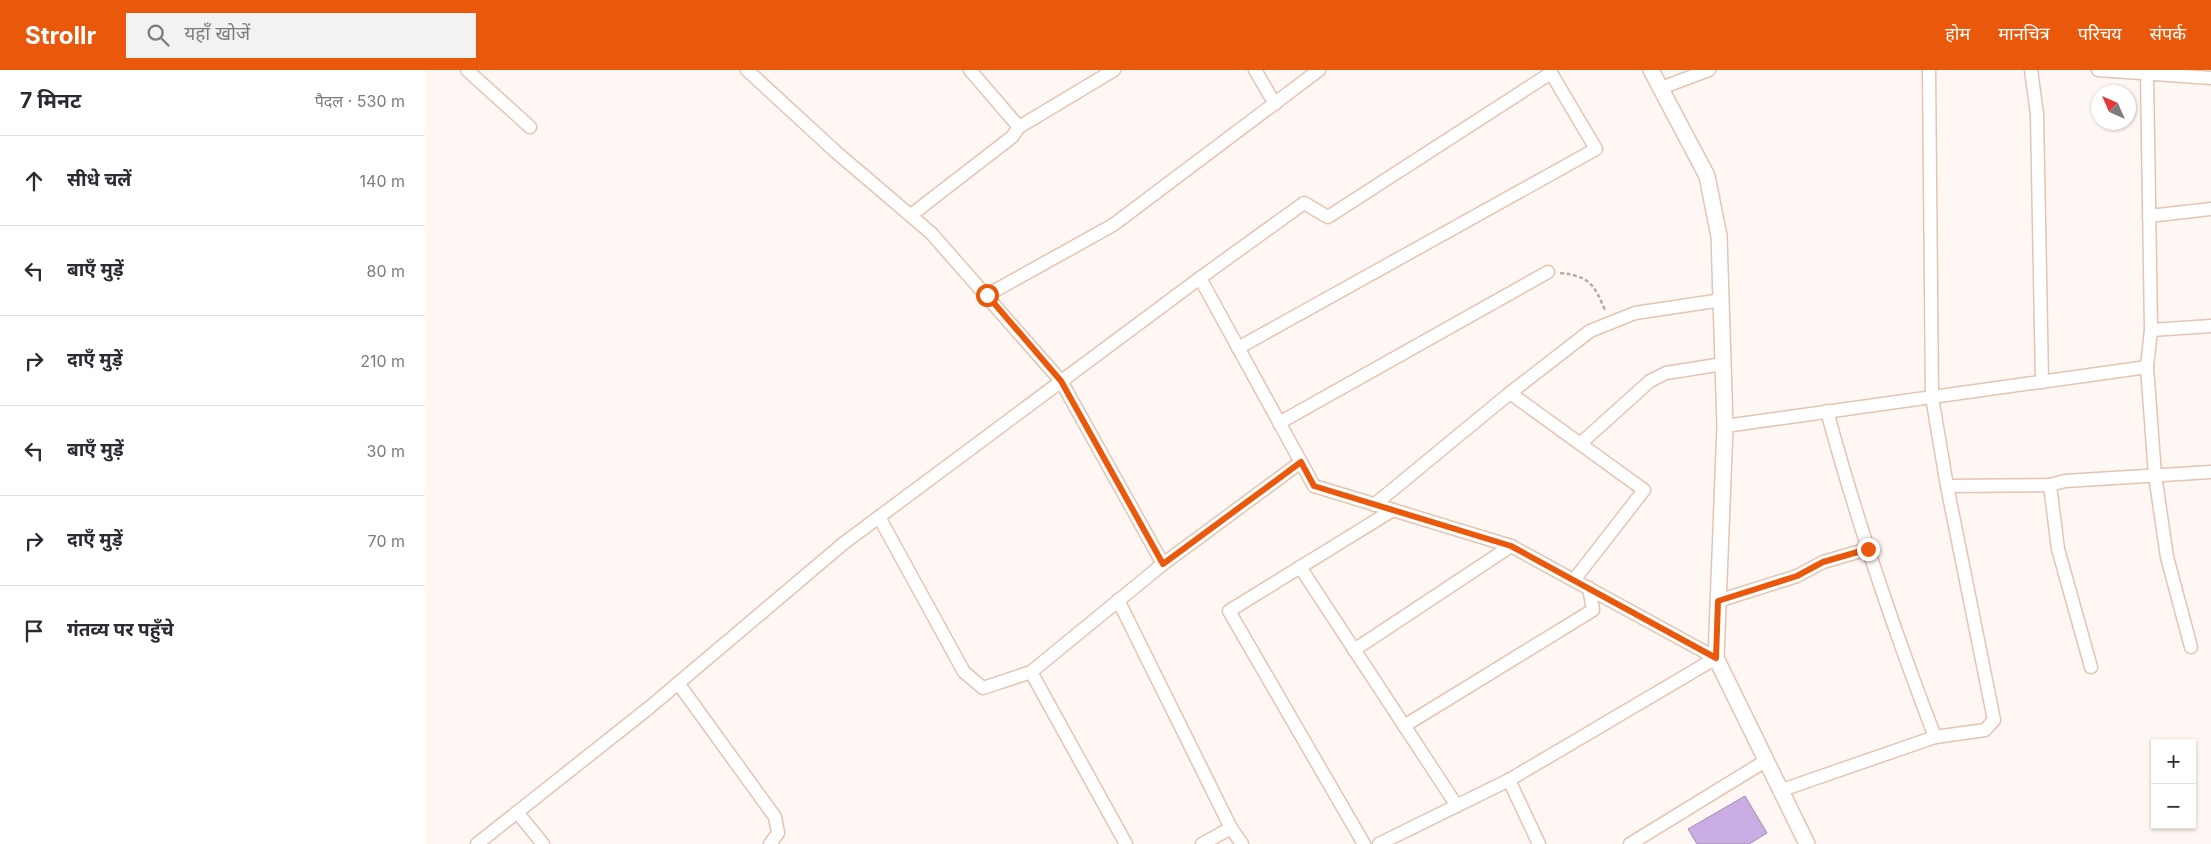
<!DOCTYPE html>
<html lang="hi">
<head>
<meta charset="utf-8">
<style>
  :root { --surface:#fff; --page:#f2f2f3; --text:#2b2b33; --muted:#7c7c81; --line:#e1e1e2; --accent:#ea580c }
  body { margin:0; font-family:Inter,"Noto Sans Devanagari",sans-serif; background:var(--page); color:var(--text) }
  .controls { position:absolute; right:15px; bottom:15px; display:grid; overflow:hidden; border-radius:0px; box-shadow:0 1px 4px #0004 }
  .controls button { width:45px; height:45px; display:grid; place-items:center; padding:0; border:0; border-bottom:1px solid var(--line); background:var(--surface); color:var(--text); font:25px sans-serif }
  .compass { position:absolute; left:1666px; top:15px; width:45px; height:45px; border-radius:50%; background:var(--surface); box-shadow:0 1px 4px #0004; rotate:315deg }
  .stop { position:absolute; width:15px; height:15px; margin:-11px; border:4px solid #ea580c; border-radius:50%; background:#fff }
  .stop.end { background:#ea580c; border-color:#fff; box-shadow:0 1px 5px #0008 }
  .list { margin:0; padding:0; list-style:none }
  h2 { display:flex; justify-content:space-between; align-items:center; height:65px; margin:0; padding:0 20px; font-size:21px }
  h2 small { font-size:16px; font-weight:400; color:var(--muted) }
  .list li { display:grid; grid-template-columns:32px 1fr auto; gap:15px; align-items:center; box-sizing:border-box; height:90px; padding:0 20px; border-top:1px solid var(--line) }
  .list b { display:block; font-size:19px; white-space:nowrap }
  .list em { font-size:16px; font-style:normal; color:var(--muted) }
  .icon { flex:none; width:28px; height:28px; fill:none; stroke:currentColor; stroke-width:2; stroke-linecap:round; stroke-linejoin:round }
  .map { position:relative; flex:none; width:1786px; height:774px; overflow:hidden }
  header { display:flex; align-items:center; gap:30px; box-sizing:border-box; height:70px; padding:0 25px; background:var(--accent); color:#fff }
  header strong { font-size:24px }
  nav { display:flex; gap:28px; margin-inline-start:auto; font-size:18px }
  .search { width:350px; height:45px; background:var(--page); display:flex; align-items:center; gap:12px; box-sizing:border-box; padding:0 18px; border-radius:0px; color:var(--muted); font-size:19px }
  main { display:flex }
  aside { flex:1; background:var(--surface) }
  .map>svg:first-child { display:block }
</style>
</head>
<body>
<header>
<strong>Strollr</strong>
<div class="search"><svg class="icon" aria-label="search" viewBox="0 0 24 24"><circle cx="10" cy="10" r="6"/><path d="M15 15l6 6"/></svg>यहाँ खोजें</div>
<nav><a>होम</a><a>मानचित्र</a><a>परिचय</a><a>संपर्क</a></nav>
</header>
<main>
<aside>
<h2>7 मिनट<small>पैदल · 530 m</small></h2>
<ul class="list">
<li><svg class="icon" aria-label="ahead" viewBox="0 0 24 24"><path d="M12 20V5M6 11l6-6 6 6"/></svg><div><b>सीधे चलें</b></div><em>140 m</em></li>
<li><svg class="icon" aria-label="left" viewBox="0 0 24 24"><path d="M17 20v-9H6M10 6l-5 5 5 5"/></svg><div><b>बाएँ मुड़ें</b></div><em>80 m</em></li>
<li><svg class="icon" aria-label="right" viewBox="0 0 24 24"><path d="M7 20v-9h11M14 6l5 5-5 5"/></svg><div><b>दाएँ मुड़ें</b></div><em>210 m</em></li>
<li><svg class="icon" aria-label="left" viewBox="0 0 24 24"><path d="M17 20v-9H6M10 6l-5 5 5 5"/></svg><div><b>बाएँ मुड़ें</b></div><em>30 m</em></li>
<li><svg class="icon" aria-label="right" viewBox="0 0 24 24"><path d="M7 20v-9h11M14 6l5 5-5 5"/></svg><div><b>दाएँ मुड़ें</b></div><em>70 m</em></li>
<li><svg class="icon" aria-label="arrive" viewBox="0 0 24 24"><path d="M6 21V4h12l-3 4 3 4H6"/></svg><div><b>गंतव्य पर पहुँचे</b></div></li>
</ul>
</aside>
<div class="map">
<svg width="1786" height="774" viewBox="0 0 1786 774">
  <rect width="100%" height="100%" fill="#fef7f3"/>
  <path fill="#cbade5" stroke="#9e8fab" d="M 1320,726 L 1342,763 L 1324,774 L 1272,774 L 1263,759 Z"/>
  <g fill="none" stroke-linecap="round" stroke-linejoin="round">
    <g stroke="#e4c4b2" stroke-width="15">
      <g id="minor">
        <path d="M 42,0 L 105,57"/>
        <path d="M 322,0 L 411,82 L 506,163 L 636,311 L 738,494 L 876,392"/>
        <path d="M 545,0 L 594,57"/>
        <path d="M 830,0 L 850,34"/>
        <path d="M 1606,0 L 1612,44 L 1617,312"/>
        <path d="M 1673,0 L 1786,8"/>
        <path d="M 1722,4 L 1726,260 L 1786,256"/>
        <path d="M 1236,18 L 1284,0"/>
        <path d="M 486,145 L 587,67 L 594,57 L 689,0"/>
        <path d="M 1724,146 L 1786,139"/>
        <path d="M 775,208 L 879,133 L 903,147 L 1126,3 L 1171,79 L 813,278"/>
        <path d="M 562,225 L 688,155 L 894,0"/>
        <path d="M 1722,297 L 1730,405 L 1742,487 L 1766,577"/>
        <path d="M 1085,323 L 1219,420 L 1149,510"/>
        <path d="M 1402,341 C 1432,452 1469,560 1510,667"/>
        <path d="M 854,353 L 1123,202"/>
        <path d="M 1300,356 L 1722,297 L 1726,260"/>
        <path d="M 1156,373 L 1225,311 L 1241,303 L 1298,294"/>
        <path d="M 1625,415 L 1633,479 L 1666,597"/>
        <path d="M 1522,416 L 1625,415 L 1640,411 L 1786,402"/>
        <path d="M 949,435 L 1085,323 L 1165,261 L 1210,243 L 1297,230"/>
        <path d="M 454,447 L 539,602 L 558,618 L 606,602"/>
        <path d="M 875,497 L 1032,736"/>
        <path d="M 693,530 L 806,758"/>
        <path d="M 1293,531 L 1372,506 L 1398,492 L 1443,479"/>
        <path d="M 929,580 L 1086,476"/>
        <path d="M 253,613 L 350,747 L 353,763 L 345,774"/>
        <path d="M 979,656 L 1168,540 L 1164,518"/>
        <path d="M 1357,720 L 1510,667 L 1560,660 L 1569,650 L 1522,416 L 1507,327 L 1504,0"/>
        <path d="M 92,742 L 118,774"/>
        <path d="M 52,774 L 225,637 L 419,473 L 775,208 L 889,416 L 968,440"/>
        <path d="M 701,774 L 606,602 L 738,494"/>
        <path d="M 777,774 L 806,758 L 817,774"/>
        <path d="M 939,774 L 804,541 L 968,440 L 1086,476 L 1291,588"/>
        <path d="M 954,774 L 1084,710"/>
        <path d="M 1114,774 L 1084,710 L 1291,588"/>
        <path d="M 1205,774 L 1342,690"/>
      </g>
    </g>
    <g stroke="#e4c4b2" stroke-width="18">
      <path id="tertiary" d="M 1226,0 L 1282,106 L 1294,166 L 1300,356 L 1291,588 L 1382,774"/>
    </g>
    <path stroke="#b5aca6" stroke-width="2.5" stroke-dasharray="4 2.5" stroke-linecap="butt" d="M 1135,203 C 1164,206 1169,214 1180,240"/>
    <use href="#minor" stroke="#fff" stroke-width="12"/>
    <use href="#tertiary" stroke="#fff" stroke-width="15"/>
  </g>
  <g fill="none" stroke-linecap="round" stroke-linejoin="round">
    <path stroke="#ea580c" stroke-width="6" d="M 562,225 L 636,311 L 738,494 L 876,392 L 889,416 L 1086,476 L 1291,588 L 1293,531 L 1372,506 L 1398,492 L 1443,479"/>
  </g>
</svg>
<div class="controls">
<button>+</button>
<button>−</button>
</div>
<svg class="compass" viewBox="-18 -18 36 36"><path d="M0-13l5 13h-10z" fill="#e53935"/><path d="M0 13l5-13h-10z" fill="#7c7c81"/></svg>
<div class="stop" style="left:562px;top:225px"></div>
<div class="stop end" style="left:1443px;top:479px"></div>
</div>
</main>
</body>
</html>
